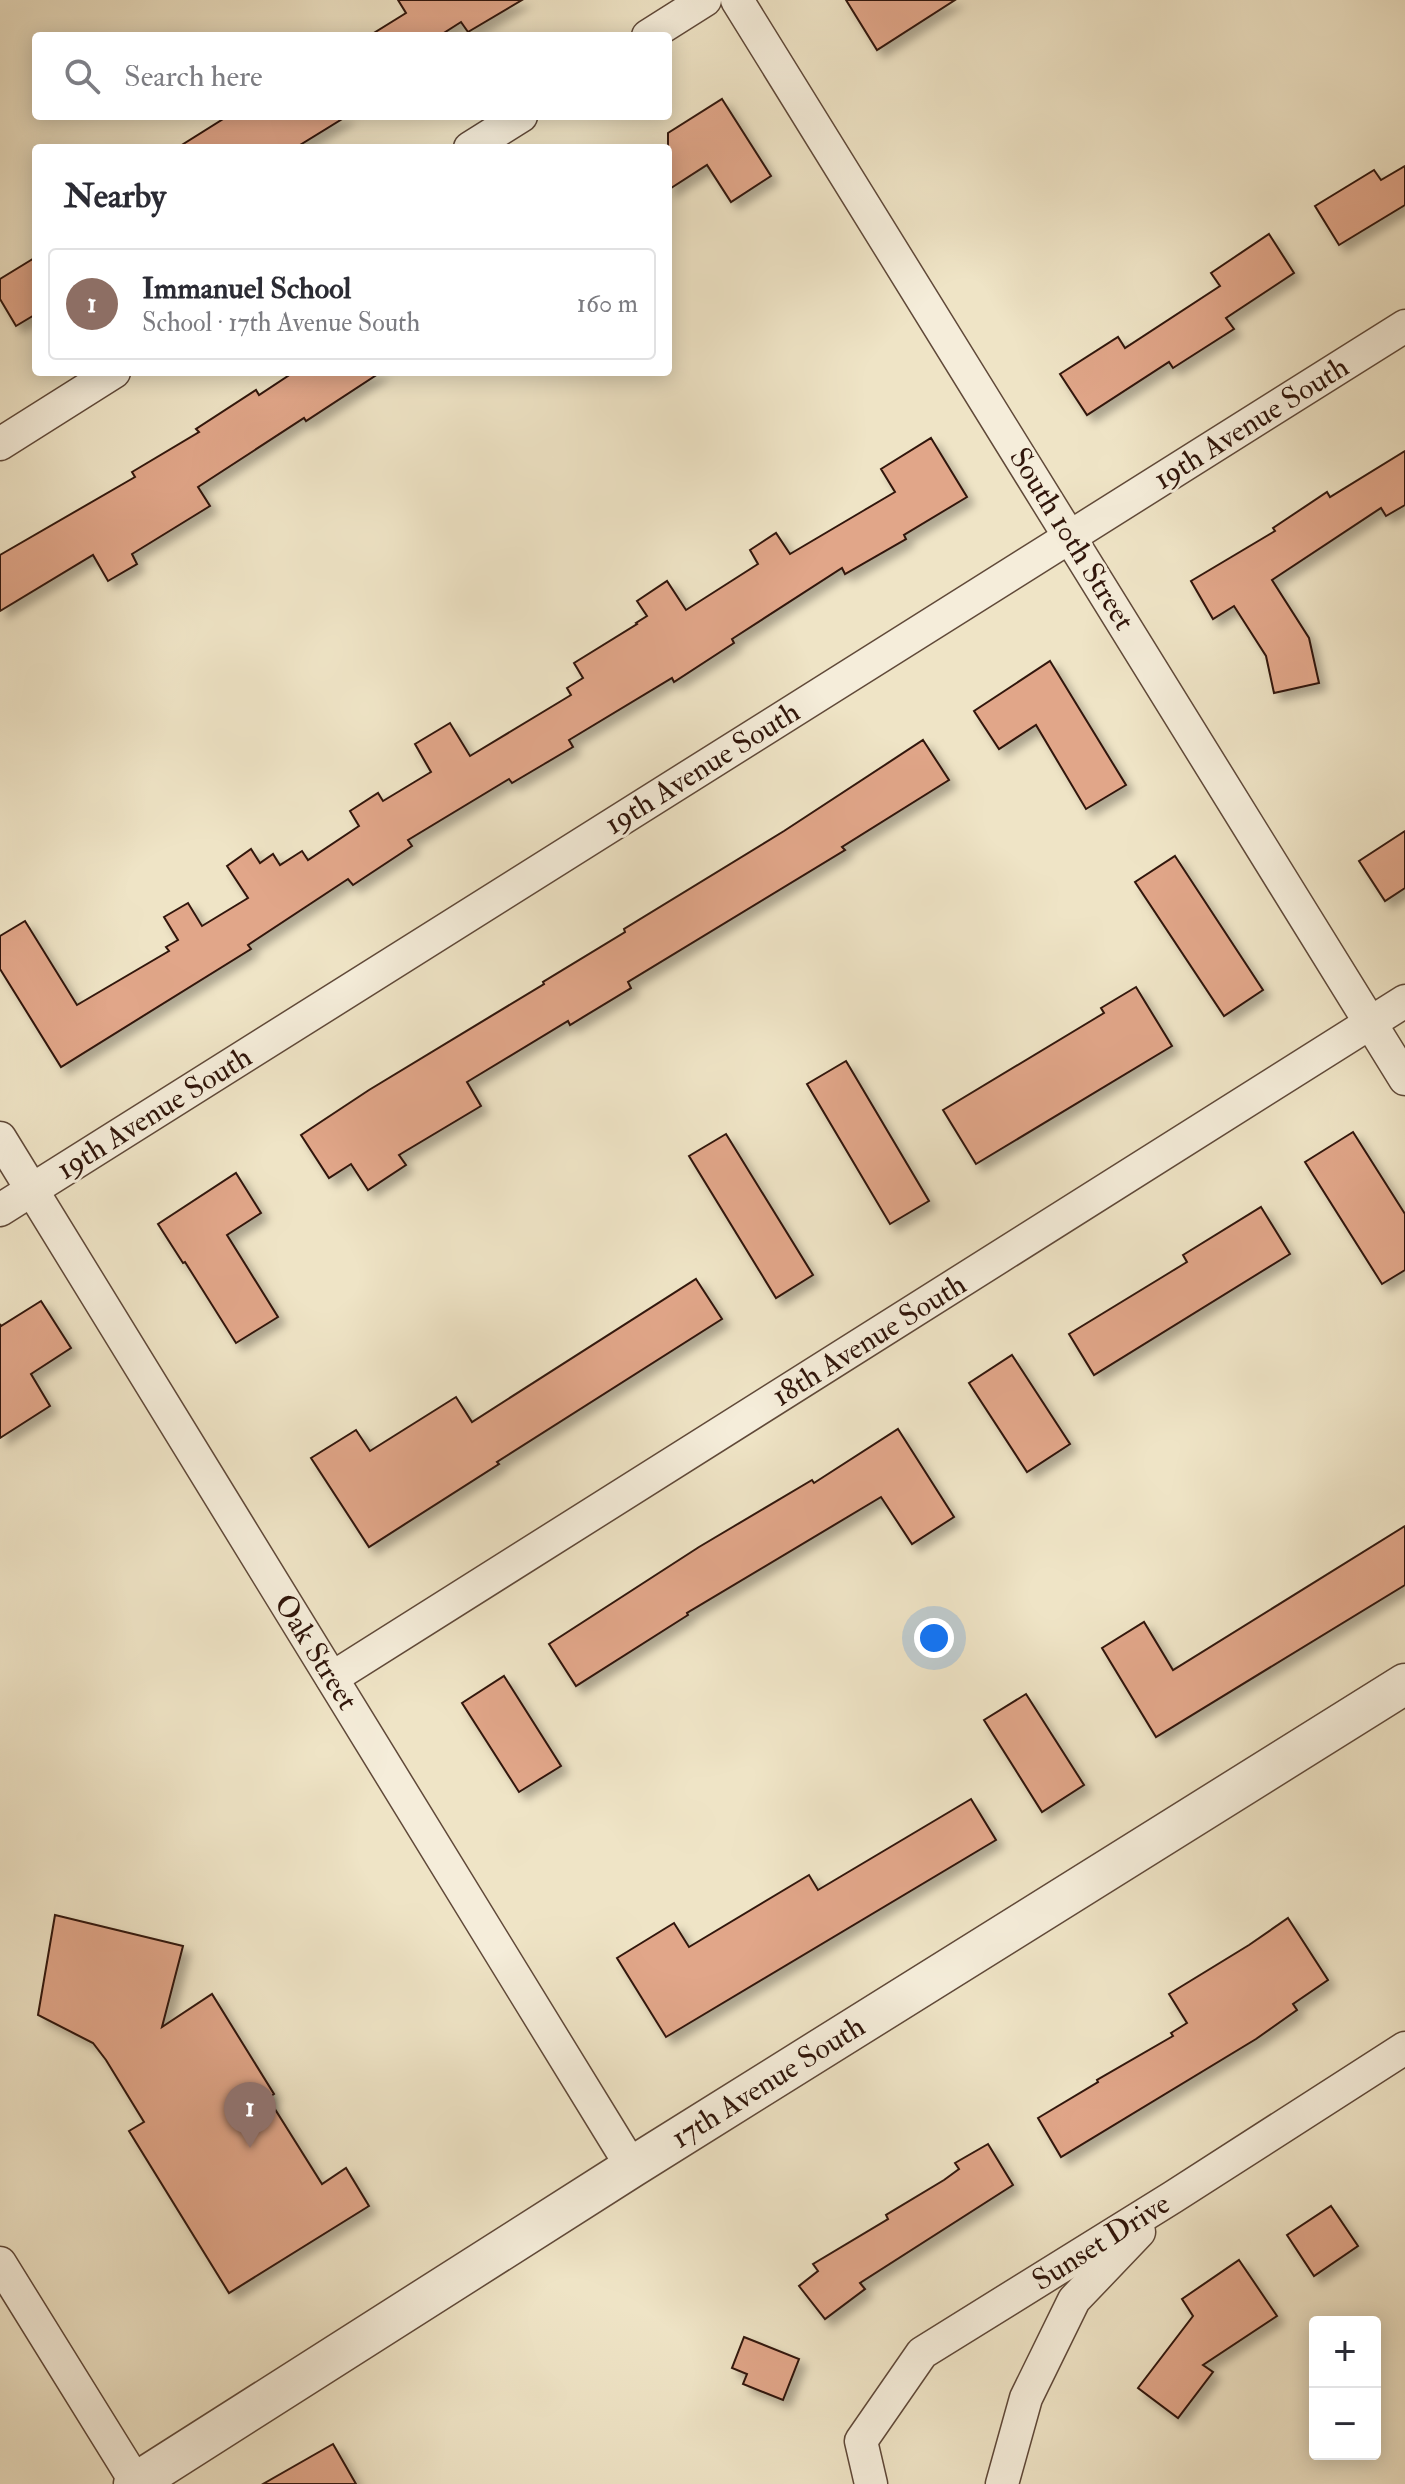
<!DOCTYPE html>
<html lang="en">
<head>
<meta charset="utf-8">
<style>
  :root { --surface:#fff; --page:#f2f2f3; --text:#2b2b33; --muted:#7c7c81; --line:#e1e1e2; --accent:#8f2418 }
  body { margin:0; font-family:"IM FELL Double Pica",serif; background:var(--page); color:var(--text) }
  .controls { position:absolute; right:24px; bottom:24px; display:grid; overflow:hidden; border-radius:8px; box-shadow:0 4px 20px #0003 }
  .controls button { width:72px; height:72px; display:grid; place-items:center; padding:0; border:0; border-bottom:2px solid var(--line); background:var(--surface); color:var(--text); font:40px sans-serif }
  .you { position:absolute; left:934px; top:1638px; width:28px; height:28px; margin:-20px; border:6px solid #fff; border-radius:50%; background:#1a73e8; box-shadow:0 0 0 12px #1a73e833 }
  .badge { display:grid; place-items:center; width:52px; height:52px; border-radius:50%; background:var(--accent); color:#fff; font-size:26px; font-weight:700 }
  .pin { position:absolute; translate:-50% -66px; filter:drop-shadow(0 2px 4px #0008) }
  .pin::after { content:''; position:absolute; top:42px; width:28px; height:24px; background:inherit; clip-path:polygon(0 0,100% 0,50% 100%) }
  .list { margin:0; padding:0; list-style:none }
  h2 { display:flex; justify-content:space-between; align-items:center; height:104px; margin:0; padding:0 32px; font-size:34px }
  h2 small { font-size:26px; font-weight:400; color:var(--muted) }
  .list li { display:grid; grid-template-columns:52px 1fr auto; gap:24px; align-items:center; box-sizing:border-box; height:112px; margin:0 16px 16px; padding:0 16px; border:2px solid var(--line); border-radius:8px }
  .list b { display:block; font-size:30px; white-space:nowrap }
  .list p { margin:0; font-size:26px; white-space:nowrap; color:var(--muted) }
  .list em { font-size:26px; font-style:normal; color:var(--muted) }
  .icon { flex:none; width:44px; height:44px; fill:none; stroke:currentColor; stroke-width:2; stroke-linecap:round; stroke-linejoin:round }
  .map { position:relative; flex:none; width:1405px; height:2484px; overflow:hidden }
  .search { position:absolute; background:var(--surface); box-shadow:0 4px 20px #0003; left:32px; top:32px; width:640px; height:88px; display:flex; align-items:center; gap:20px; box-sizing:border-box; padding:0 28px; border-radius:8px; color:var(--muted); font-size:30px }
  .panel { position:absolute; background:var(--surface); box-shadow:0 4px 20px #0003; left:32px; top:144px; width:640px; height:232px; border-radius:8px }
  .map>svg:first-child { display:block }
</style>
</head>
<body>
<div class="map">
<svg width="1405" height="2484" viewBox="0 0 1405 2484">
  <defs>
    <filter id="shadow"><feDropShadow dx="7" dy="7" stdDeviation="4" flood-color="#0004"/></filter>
  </defs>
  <rect width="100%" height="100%" fill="#efe4c6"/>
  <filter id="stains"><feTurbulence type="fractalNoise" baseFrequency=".0025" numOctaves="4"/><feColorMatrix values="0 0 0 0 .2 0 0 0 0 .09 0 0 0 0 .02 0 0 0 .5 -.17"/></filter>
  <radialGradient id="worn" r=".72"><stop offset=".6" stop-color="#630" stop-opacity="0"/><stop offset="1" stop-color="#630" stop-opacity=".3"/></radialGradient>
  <g fill="#e1a689" stroke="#30150a" stroke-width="2" filter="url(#shadow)">
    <path d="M 398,0 L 522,0 L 468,32 L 461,22 L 439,36 L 369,36 L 406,13 Z"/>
    <path d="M 846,0 L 955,0 L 877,50 Z"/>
    <path d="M 722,99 L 771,176 L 731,202 L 707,165 L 668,190 L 668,133 Z"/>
    <path d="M 228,116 L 347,116 L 295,148 L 177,148 Z"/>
    <path d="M 1405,166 L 1405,205 L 1339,245 L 1315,206 L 1374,170 L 1381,180 Z"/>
    <path d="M 1269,234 L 1294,273 L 1226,318 L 1234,329 L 1173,368 L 1169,362 L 1087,415 L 1060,374 L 1118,337 L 1125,348 L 1220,286 L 1211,273 Z"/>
    <path d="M 36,257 L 36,314 L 16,326 L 0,299 L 0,279 Z"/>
    <path d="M 294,372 L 381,372 L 306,421 L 304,418 L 198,487 L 210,506 L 132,554 L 137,564 L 108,581 L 93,555 L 0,611 L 0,555 L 135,477 L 132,472 L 199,432 L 196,429 L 256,390 L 259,395 Z"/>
    <path d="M 931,438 L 967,497 L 904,535 L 906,539 L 845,574 L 842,568 L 732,639 L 734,643 L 674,682 L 672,678 L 569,740 L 573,747 L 512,783 L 509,779 L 408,840 L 412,846 L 353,885 L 348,879 L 248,945 L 251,949 L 61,1067 L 0,969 L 0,936 L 25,921 L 77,1005 L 169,951 L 166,947 L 178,940 L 164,917 L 188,903 L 202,926 L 248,898 L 227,866 L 251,849 L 260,863 L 273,854 L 280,865 L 302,851 L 308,860 L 359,826 L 350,811 L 378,793 L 383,801 L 431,772 L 415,744 L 450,723 L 470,756 L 571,695 L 567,688 L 583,678 L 574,663 L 637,624 L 636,623 L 647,616 L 637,601 L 667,581 L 686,610 L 758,564 L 750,550 L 776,533 L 790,554 L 895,492 L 881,469 Z"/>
    <path d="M 1405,451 L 1405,505 L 1386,516 L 1381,508 L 1272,580 L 1309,638 L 1319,683 L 1274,693 L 1266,656 L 1234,606 L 1213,619 L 1191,581 L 1275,531 L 1273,528 L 1327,492 L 1330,497 Z"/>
    <path d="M 1050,661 L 1126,785 L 1086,809 L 1036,725 L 999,749 L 974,711 Z"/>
    <path d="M 923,740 L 949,780 L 842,847 L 845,850 L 628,982 L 631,988 L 570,1025 L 568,1021 L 467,1082 L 481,1106 L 399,1155 L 406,1165 L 368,1190 L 351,1164 L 329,1178 L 301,1135 L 369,1090 L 544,984 L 543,982 L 625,932 L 624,929 L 784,831 Z"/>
    <path d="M 1405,831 L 1405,888 L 1385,901 L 1359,861 Z"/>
    <path d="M 1175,856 L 1263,990 L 1224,1016 L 1135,882 Z"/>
    <path d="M 1136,987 L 1172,1046 L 976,1164 L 943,1110 L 1104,1013 L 1101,1008 Z"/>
    <path d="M 846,1061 L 929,1201 L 890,1224 L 807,1084 Z"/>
    <path d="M 1353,1132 L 1405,1214 L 1405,1270 L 1382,1284 L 1305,1162 Z"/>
    <path d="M 726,1134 L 813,1275 L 776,1298 L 689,1156 Z"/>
    <path d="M 236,1173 L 261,1213 L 227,1235 L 278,1317 L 236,1343 L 185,1262 L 183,1263 L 158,1224 Z"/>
    <path d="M 1261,1207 L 1290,1254 L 1094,1375 L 1069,1334 L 1187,1262 L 1183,1255 Z"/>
    <path d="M 696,1279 L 722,1319 L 497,1462 L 499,1464 L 369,1547 L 311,1458 L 356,1430 L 370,1451 L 456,1397 L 472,1422 Z"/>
    <path d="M 41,1301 L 71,1348 L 31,1374 L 50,1406 L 0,1438 L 0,1324 L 1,1326 Z"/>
    <path d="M 1012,1355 L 1070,1444 L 1027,1472 L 969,1383 Z"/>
    <path d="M 898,1429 L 954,1517 L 912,1544 L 881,1497 L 687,1613 L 688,1615 L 576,1686 L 549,1644 L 699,1547 L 812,1480 L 814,1483 Z"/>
    <path d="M 1405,1526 L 1405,1585 L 1156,1737 L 1102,1648 L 1144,1622 L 1173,1670 Z"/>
    <path d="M 504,1676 L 561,1766 L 519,1792 L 462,1703 Z"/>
    <path d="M 1026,1694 L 1084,1785 L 1042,1812 L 984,1720 Z"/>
    <path d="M 971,1799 L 996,1840 L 666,2037 L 617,1958 L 674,1923 L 689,1947 L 809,1875 L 818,1890 Z"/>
    <path d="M 55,1915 L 183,1946 L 162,2027 L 212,1994 L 274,2094 L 268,2098 L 322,2184 L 346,2168 L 369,2206 L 229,2293 L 129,2131 L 144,2122 L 106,2060 L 93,2043 L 38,2015 Z"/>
    <path d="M 1288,1918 L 1328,1980 L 1293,2004 L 1297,2010 L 1256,2039 L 1061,2157 L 1038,2118 L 1098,2082 L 1097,2080 L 1173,2036 L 1171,2033 L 1187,2023 L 1169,1994 L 1249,1945 Z"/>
    <path d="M 988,2144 L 1013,2185 L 860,2283 L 865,2289 L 825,2319 L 799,2286 L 818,2271 L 813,2264 L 888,2219 L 886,2215 L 944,2180 L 959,2169 L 955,2163 Z"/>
    <path d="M 1331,2206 L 1358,2246 L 1314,2276 L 1287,2235 Z"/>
    <path d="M 1239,2260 L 1277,2316 L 1203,2365 L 1213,2372 L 1178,2418 L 1138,2388 L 1193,2316 L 1182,2299 Z"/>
    <path d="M 744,2337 L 799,2359 L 783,2400 L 743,2384 L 747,2374 L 732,2368 Z"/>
    <path d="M 333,2444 L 356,2484 L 263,2484 Z"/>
  </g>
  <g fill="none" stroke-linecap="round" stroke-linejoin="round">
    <g stroke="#604939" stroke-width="35">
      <g id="minor">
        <path d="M 737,0 L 1405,1079"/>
        <path d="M 648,36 L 705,0"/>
        <path d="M 470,148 L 521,116"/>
        <path d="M 0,444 L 114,372"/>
        <path d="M 0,1138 L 632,2167"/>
        <path d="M 0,1210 L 1405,326"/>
        <path d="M 332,1678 L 1405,1001"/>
        <path d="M 0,2263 L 137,2484"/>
        <path d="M 871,2484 L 861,2441 L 922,2353 L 1173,2197 L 1405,2048"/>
        <path d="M 1002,2484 L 1026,2398 L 1074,2300 L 1139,2232"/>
      </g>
    </g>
    <g stroke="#604939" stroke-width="43">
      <path id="tertiary" d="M 134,2484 L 632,2167 L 1405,1684"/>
    </g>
    <use href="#minor" stroke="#f5edda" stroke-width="32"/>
    <use href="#tertiary" stroke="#f5edda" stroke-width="40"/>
  </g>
  <g text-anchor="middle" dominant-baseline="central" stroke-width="6" stroke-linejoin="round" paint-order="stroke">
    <g font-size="30" fill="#30150a" stroke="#f5edda">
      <text transform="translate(1251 423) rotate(-32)">19th Avenue South</text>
      <text transform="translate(1072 539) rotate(58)">South 10th Street</text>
      <text transform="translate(702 768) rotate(-32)">19th Avenue South</text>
      <text transform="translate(154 1113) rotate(-32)">19th Avenue South</text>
      <text transform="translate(869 1340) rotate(-32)">18th Avenue South</text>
      <text transform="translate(316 1652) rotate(58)">Oak Street</text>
      <text transform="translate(768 2082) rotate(-32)">17th Avenue South</text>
      <text transform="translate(1101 2242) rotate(-32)">Sunset Drive</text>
    </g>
  </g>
  <rect width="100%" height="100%" filter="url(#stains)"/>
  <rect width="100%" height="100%" fill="url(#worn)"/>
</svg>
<div class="controls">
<button>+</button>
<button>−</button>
</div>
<div class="you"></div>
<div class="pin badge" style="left:250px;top:2148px;background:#8d6e63">1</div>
<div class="search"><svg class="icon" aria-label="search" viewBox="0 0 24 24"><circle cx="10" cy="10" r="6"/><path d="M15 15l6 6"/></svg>Search here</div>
<section class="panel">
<h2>Nearby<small></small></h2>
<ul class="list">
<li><span class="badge" style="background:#8d6e63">1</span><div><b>Immanuel School</b><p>School · 17th Avenue South</p></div><em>160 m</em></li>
</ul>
</section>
</div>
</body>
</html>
